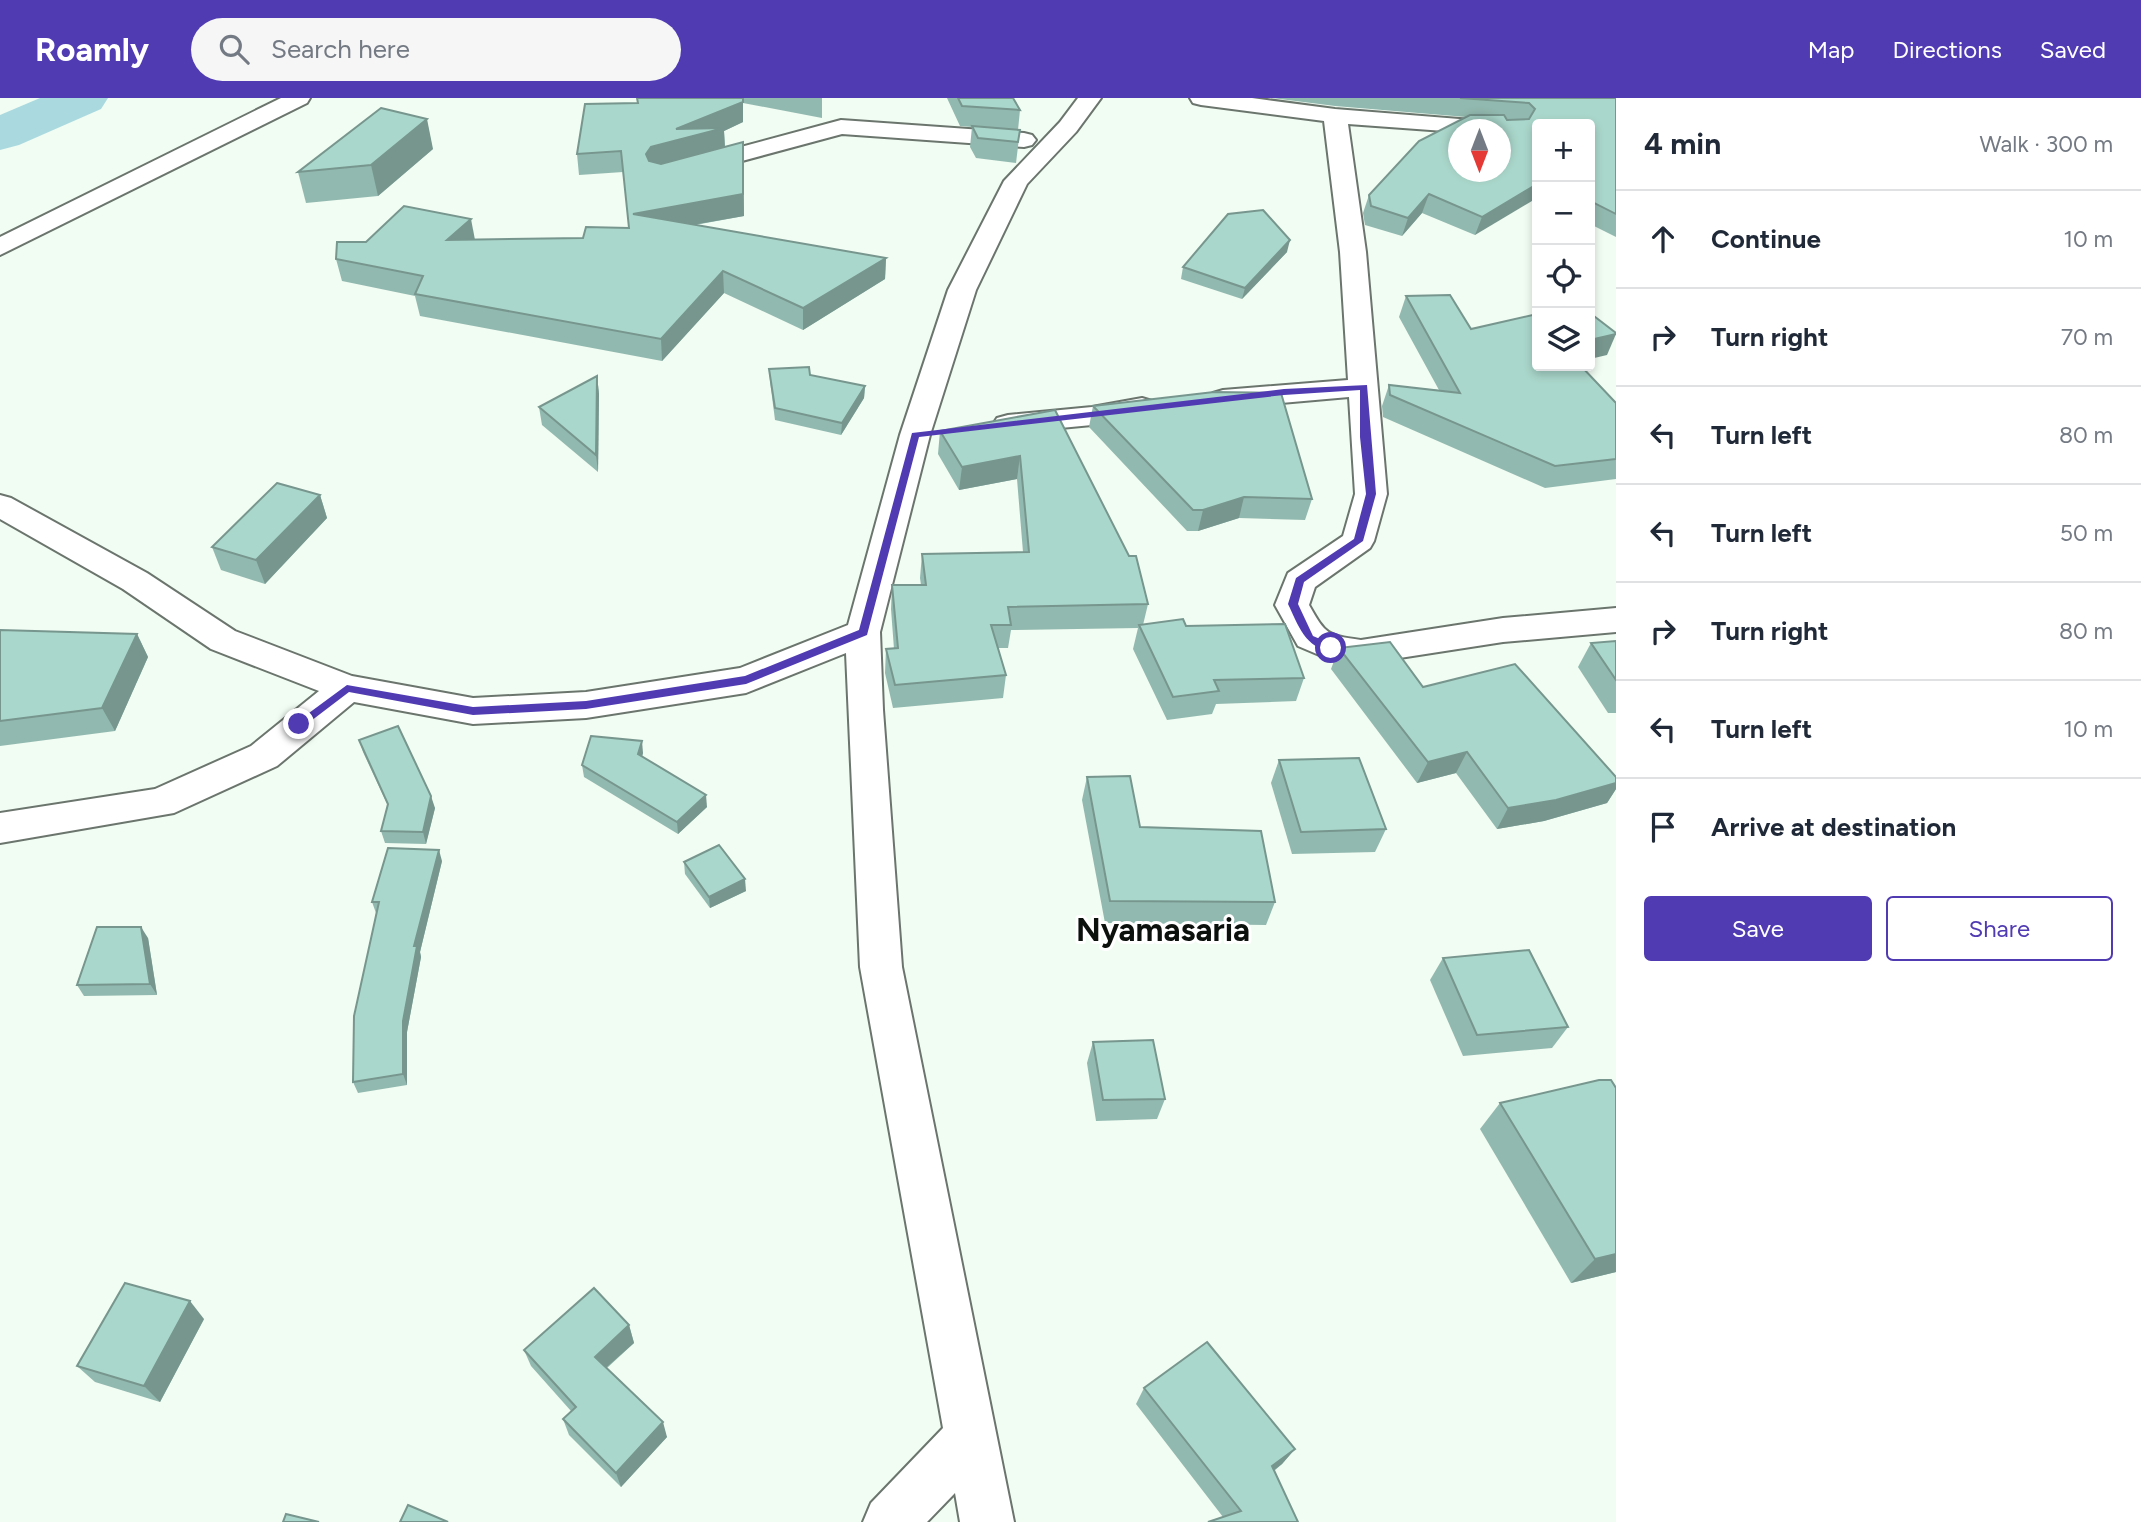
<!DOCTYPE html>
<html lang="en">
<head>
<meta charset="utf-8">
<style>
  :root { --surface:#fff; --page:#f6f6f7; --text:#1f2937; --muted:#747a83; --line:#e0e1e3; --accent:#513bb3 }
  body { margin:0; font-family:Figtree,sans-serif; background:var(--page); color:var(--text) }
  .controls { position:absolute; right:21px; top:21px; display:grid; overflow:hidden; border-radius:7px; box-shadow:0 4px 10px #0003 }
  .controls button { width:63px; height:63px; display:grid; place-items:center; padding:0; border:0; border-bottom:2px solid var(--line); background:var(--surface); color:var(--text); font:35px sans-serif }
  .compass { position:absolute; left:1448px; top:21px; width:63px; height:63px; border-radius:50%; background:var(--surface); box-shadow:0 4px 10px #0003; rotate:180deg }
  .stop { position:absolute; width:21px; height:21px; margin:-16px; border:5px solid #513bb3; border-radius:50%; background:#fff }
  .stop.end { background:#513bb3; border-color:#fff; box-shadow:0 2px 7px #0008 }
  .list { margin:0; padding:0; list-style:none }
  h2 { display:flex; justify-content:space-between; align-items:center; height:91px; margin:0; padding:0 28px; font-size:30px }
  h2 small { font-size:23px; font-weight:400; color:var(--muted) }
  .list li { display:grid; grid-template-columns:46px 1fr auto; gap:21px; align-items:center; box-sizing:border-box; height:98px; padding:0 28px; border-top:2px solid var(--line) }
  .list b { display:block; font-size:26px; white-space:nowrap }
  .list em { font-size:23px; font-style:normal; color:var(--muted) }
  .actions { display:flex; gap:14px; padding:21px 28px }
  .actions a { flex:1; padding:16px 0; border:2px solid var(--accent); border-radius:7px; text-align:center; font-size:24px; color:var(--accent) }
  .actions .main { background:var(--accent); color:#fff }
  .icon { flex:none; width:38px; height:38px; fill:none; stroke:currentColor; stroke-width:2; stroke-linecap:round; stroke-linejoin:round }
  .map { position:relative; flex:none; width:1616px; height:1424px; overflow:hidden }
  header { display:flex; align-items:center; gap:42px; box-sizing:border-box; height:98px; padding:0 35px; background:var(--accent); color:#fff }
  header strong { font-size:33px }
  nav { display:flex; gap:38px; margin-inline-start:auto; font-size:24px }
  .search { width:490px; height:63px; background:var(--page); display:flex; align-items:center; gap:18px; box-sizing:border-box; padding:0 24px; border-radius:38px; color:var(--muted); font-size:26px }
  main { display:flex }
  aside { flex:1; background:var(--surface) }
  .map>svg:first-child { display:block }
</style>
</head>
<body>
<header>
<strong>Roamly</strong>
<div class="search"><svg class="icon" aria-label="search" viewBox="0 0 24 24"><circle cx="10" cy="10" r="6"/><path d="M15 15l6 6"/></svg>Search here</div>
<nav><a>Map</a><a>Directions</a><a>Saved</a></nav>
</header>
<main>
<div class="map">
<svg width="1616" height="1424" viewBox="0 0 1616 1424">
  <rect width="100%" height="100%" fill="#f1fcf3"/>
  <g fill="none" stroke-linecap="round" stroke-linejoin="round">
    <path fill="#aadadf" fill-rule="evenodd" d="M 40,0 L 108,0 L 101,11 L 19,47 L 0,52 L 0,17 Z"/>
    <g stroke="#6b756d" stroke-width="4">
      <g id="street">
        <path d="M 1078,0 L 1101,0 L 1076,34 L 1027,86 L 976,192 L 930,337 L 880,534 L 883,612 L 902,869 L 1014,1424 L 960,1424 L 955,1395 L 927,1424 L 863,1424 L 871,1405 L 943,1330 L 860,869 L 846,555 L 746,595 L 586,620 L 473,626 L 354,604 L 277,668 L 174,715 L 0,745 L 0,715 L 155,691 L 251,648 L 319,593 L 211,551 L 123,491 L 0,421 L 0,397 L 11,400 L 147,475 L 235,533 L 352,578 L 473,600 L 586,594 L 740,570 L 848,527 L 900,337 L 948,192 L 1004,83 L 1060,24 Z"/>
        <path d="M 1190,0 L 1252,0 L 1335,11 L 1509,25 L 1513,30 L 1509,35 L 1501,37 L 1500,32 L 1458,32 L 1458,34 L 1348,26 L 1366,154 L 1387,396 L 1374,443 L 1370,450 L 1315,489 L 1309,507 C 1326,537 1327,537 1361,542 L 1503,520 L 1616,510 L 1616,534 L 1503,544 L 1361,566 L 1331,562 L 1298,548 L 1275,507 L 1288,475 L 1343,438 L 1355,396 L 1349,299 L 1223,310 L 1213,307 L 1208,301 L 1213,295 L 1223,292 L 1348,282 L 1340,154 L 1324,23 L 1201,7 L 1193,5 Z"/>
        <path d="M 841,22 L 1024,35 L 1032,37 L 1036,42 L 1032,47 L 1024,49 L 842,36 L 694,76 L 685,74 L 682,69 L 685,64 Z"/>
        <path d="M 1142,300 L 1152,303 L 1157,309 L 1152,315 L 1092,327 L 1008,335 L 997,332 L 993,326 L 997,320 L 1008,317 L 1092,309 Z"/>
      </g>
    </g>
    <g stroke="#6b756d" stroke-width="4">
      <path id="secondary" d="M 281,0 L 310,0 L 307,5 L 0,157 L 0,139 Z"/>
    </g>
    <use href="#street" fill="#fff" fill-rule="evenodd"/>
    <use href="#secondary" fill="#fff" fill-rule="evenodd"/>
  </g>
  <g fill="#92b9af">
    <path d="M 637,0 L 822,0 L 822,20 L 743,5 L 743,24 L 724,33 L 725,49 L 743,44 L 744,118 L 695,127 L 886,160 L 885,181 L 803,232 L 724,195 L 662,263 L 420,218 L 415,198 L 342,183 L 336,161 L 475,142 L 583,140 L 629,130 L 623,74 L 579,77 L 577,56 L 637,5 Z"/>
    <path d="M 947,0 L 1013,0 L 1020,12 L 1018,32 L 1020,32 L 1016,65 L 976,60 L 970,49 L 972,29 L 960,28 Z"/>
    <path d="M 1272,0 L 1616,0 L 1616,139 L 1590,126 L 1590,26 L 1475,137 L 1422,115 L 1402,138 L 1365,127 L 1363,115 L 1369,97 L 1466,19 L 1335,8 Z"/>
    <path d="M 433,51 L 378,98 L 306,105 L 298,74 Z"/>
    <path d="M 1287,154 L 1242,201 L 1181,181 L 1183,169 Z"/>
    <path d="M 1406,198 L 1471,231 L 1537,268 L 1616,305 L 1616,381 L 1545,390 L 1383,319 L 1382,308 L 1389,287 L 1439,292 L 1399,219 Z"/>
    <path d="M 769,271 L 810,277 L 865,288 L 864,300 L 841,337 L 775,322 L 770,283 Z"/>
    <path d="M 597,278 L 599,296 L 598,374 L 542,327 L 539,309 Z"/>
    <path d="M 1093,308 L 1312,401 L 1305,422 L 1239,420 L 1198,433 L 1187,433 L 1089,329 Z"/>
    <path d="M 1055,312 L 1148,506 L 1143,527 L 1186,528 L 1304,580 L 1296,603 L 1216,606 L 1212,616 L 1167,622 L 1133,551 L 1138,530 L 1011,532 L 1008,550 L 998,550 L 1006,577 L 1003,600 L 893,610 L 885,575 L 886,551 L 894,551 L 891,511 L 892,487 L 921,487 L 920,480 L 922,456 L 1023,454 L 1017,381 L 959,392 L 938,356 L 940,333 Z"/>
    <path d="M 320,397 L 327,420 L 265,486 L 221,472 L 212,449 Z"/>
    <path d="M 0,532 L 137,536 L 148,559 L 115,633 L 0,648 Z"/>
    <path d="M 1616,543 L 1616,615 L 1608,615 L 1578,569 L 1591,545 Z"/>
    <path d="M 1339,550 L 1616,679 L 1616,691 L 1607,705 L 1544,723 L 1497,731 L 1456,675 L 1417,685 L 1331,571 Z"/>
    <path d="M 359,642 L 435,710 L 426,746 L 385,745 L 381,733 L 388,708 L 363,654 Z"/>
    <path d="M 643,655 L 642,659 L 707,709 L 678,736 L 584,679 L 582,667 Z"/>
    <path d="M 1279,662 L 1386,731 L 1375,754 L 1292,756 L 1271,685 Z"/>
    <path d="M 1087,679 L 1140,729 L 1275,804 L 1266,827 L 1105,825 L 1082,702 Z"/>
    <path d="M 442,763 L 420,854 L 421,859 L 407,934 L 407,987 L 358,995 L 353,984 L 376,815 L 372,804 Z"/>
    <path d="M 684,764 L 746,793 L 710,810 L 685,776 Z"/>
    <path d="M 148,840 L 157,897 L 84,898 L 77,887 Z"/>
    <path d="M 1443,860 L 1568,929 L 1552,950 L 1463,958 L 1430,882 Z"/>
    <path d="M 1093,944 L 1165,1001 L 1157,1021 L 1096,1023 L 1087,965 Z"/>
    <path d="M 1500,1005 L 1616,1174 L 1571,1185 L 1480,1031 Z"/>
    <path d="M 204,1221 L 160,1304 L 95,1284 L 77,1268 Z"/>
    <path d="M 629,1227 L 634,1245 L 607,1270 L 667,1339 L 621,1389 L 569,1337 L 563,1321 L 571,1313 L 531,1268 L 524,1252 Z"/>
    <path d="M 1144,1290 L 1295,1351 L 1282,1366 L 1274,1373 L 1298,1424 L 1223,1419 L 1136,1306 Z"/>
  </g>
  <g fill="#77968e">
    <path d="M 743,0 L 743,24 L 724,33 L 725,51 L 652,70 L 646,56 L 651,49 L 676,31 Z"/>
    <path d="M 427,21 L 433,51 L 378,98 L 371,67 Z"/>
    <path d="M 743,44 L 744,118 L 635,137 L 633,116 Z"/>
    <path d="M 1537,86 L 1537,100 L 1475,137 L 1482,119 Z"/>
    <path d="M 1429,96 L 1422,115 L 1402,138 L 1408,120 Z"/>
    <path d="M 471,121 L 475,142 L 447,142 Z"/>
    <path d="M 1290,142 L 1287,154 L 1242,201 L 1245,190 Z"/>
    <path d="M 886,160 L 885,181 L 803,232 L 803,210 Z"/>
    <path d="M 723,173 L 724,195 L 662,263 L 661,241 Z"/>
    <path d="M 1616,236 L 1607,257 L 1590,261 L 1590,242 Z"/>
    <path d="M 597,278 L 599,296 L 598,374 L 596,357 Z"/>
    <path d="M 865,288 L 864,300 L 841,337 L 842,325 Z"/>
    <path d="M 1020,358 L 1017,381 L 959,392 L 962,369 Z"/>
    <path d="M 320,397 L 327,420 L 265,486 L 256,462 Z"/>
    <path d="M 1244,399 L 1239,420 L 1198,433 L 1203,412 Z"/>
    <path d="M 137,536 L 148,559 L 115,633 L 102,610 Z"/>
    <path d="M 642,643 L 643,655 L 639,668 L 638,656 Z"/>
    <path d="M 1467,654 L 1456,675 L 1417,685 L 1428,664 Z"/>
    <path d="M 1616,685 L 1616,691 L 1607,705 L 1544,723 L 1497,731 L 1508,710 Z"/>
    <path d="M 706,697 L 707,709 L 678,736 L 677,724 Z"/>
    <path d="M 431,698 L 435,710 L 426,746 L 423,734 Z"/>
    <path d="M 439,752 L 442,763 L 420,854 L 421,859 L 407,934 L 407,987 L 403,976 L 403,923 L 414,848 Z"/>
    <path d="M 745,781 L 746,793 L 710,810 L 709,799 Z"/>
    <path d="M 141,829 L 148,840 L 157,897 L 150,886 Z"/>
    <path d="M 1616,1156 L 1616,1174 L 1571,1185 L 1595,1161 Z"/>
    <path d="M 190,1203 L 204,1221 L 160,1304 L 144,1288 Z"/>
    <path d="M 629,1227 L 634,1245 L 600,1275 L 595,1259 Z"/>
    <path d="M 663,1324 L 667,1339 L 621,1389 L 616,1375 Z"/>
    <path d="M 1295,1351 L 1282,1366 L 1260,1383 L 1272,1368 Z"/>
  </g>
  <g fill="#aad7cb" stroke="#77968e" stroke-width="2" fill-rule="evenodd">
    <path d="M 637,0 L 743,0 L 743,4 L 676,31 L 724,30 L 651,49 L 646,56 L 649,63 L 661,66 L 743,44 L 743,96 L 633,116 L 886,160 L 803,210 L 723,173 L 661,241 L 415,196 L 423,178 L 336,161 L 337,144 L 366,144 L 404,108 L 471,121 L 447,142 L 583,140 L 586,129 L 629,130 L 621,53 L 577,56 L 585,6 L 638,5 Z"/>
    <path d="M 958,0 L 1013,0 L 1020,12 L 962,8 Z"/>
    <path d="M 1460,0 L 1616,0 L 1616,116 L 1590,103 L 1590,26 L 1537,26 L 1537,86 L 1482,119 L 1429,96 L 1408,120 L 1371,108 L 1369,97 L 1419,43 L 1470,17 L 1504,17 L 1507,22 L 1529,21 L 1535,11 L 1529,5 ZM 1459,32 L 1501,32 L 1501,74 L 1459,74 Z"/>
    <path d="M 381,10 L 427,21 L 371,67 L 298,74 Z"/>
    <path d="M 972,28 L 1020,32 L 1018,44 L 978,40 Z"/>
    <path d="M 1263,112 L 1290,142 L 1245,190 L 1183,169 L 1228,116 Z"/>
    <path d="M 1450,197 L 1471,231 L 1537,216 L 1537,268 L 1581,268 L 1616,305 L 1616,361 L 1555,368 L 1390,297 L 1389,287 L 1460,295 L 1406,198 Z"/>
    <path d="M 1590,215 L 1616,235 L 1616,236 L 1590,242 Z"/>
    <path d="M 809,269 L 810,277 L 865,288 L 842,325 L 775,310 L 769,271 Z"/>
    <path d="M 597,278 L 596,357 L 539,309 Z"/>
    <path d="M 1214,294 L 1281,295 L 1312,401 L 1244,399 L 1203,412 L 1193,412 L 1093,308 Z"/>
    <path d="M 1055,312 L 1129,458 L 1136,458 L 1148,506 L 1008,509 L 1011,527 L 991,527 L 1006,577 L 895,587 L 886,551 L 898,550 L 892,487 L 926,487 L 922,456 L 1029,454 L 1020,358 L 962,369 L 940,333 Z"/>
    <path d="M 277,385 L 320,397 L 256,462 L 212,449 Z"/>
    <path d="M 1183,521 L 1186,528 L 1285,526 L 1304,580 L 1214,582 L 1219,593 L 1173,599 L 1139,527 Z"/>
    <path d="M 0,532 L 137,536 L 102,610 L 0,623 Z"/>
    <path d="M 1616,543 L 1616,582 L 1591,545 Z"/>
    <path d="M 1390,544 L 1423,589 L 1515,566 L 1616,679 L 1616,685 L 1556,702 L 1508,710 L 1467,654 L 1428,664 L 1339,550 Z"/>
    <path d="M 398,628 L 431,698 L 423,734 L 381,733 L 388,706 L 359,642 Z"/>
    <path d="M 591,638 L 642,643 L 638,656 L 706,697 L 677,724 L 582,667 Z"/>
    <path d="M 1359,660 L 1386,731 L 1301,734 L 1279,662 Z"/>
    <path d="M 1130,678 L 1140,729 L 1261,733 L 1275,804 L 1110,803 L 1087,679 Z"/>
    <path d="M 719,747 L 745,781 L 709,799 L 684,764 Z"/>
    <path d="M 388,750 L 439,752 L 414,848 L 417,848 L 403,923 L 403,976 L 353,984 L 354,918 L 379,804 L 372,804 Z"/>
    <path d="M 97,829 L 141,829 L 150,886 L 77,887 Z"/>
    <path d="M 1529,852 L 1568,929 L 1477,937 L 1443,860 Z"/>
    <path d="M 1153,942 L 1165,1001 L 1103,1002 L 1093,944 Z"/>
    <path d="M 1599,982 L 1611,982 L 1616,990 L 1616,1156 L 1595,1161 L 1500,1005 Z"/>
    <path d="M 125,1185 L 190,1203 L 144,1288 L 77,1268 Z"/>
    <path d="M 594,1190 L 629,1227 L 595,1259 L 663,1324 L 616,1375 L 563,1321 L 576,1309 L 524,1252 Z"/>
    <path d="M 1207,1244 L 1295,1351 L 1272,1368 L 1298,1424 L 1208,1424 L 1241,1413 L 1144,1290 Z"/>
    <path d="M 408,1407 L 448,1424 L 400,1424 Z"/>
    <path d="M 286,1416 L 319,1424 L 283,1424 Z"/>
  </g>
  <path fill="#513bb3" d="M 1367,287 L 1376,396 L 1363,443 L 1304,484 L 1298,506 L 1313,538 L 1334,547 L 1334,552 C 1307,554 1298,527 1288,506 L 1296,480 L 1354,441 L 1366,396 L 1360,339 L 1360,292 L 1284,297 L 919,339 L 867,537 L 746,586 L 586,611 L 473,617 L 349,594 L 303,629 L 299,630 L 294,626 L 347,587 L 473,609 L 586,603 L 745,578 L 859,532 L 912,335 L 1284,291 Z"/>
  <g text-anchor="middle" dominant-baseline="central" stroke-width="6" stroke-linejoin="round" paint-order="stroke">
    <g font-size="32" font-weight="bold" fill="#0c100d" stroke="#fff">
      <text x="1163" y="832">Nyamasaria</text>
    </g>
  </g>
</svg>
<div class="controls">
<button>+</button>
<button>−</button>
<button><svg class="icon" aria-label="locate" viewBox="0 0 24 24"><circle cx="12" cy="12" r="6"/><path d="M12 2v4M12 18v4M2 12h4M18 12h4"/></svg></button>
<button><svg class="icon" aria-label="layers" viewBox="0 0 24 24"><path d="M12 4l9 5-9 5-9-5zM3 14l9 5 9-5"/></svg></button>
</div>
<svg class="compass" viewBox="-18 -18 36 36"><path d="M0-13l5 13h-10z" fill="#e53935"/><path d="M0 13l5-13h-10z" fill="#747a83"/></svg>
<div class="stop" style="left:1331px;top:550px"></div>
<div class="stop end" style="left:299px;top:626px"></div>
</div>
<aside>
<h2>4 min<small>Walk · 300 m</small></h2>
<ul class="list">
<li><svg class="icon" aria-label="ahead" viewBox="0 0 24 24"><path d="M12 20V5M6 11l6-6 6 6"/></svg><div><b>Continue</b></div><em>10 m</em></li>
<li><svg class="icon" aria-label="right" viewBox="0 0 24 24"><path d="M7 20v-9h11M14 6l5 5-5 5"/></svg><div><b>Turn right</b></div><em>70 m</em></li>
<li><svg class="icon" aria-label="left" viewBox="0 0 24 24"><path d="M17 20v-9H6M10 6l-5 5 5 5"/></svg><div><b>Turn left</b></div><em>80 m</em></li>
<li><svg class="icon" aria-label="left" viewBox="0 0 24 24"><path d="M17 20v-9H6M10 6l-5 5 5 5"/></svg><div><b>Turn left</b></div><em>50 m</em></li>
<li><svg class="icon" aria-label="right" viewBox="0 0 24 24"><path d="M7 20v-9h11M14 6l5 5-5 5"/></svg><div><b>Turn right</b></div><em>80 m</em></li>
<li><svg class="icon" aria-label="left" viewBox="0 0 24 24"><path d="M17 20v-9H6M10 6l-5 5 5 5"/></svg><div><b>Turn left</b></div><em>10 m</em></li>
<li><svg class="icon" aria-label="arrive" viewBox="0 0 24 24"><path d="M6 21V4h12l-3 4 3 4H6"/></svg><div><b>Arrive at destination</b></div></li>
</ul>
<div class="actions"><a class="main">Save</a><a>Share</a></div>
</aside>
</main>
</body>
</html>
